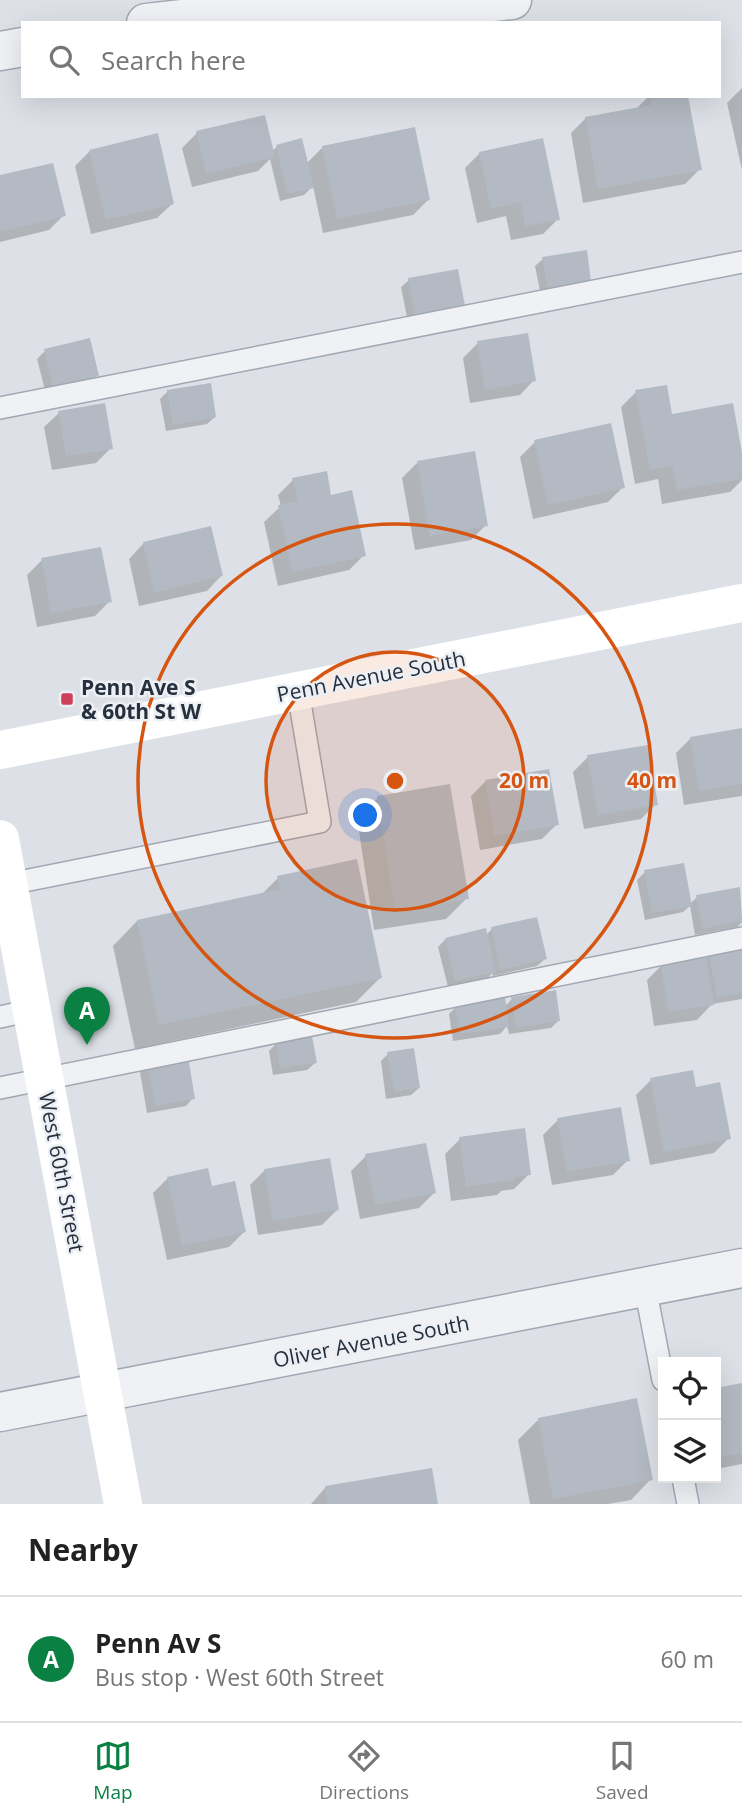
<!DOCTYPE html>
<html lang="en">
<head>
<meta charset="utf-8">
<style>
  :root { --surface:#fff; --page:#f2f2f2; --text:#222; --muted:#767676; --line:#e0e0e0; --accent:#0b8043 }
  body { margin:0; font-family:"Open Sans",sans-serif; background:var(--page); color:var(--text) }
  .controls { position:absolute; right:21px; bottom:21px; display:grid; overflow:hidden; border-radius:0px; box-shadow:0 7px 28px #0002 }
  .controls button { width:63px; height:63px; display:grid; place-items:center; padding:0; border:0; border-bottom:2px solid var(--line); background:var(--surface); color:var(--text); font:35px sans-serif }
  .you { position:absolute; left:366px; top:816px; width:24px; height:24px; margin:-18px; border:5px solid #fff; border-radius:50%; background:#1a73e8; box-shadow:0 0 0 10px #1a73e833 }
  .badge { display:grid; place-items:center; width:46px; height:46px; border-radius:50%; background:var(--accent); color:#fff; font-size:23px; font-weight:700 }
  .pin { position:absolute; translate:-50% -58px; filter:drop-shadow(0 2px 4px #0008) }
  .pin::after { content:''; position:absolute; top:37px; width:24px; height:21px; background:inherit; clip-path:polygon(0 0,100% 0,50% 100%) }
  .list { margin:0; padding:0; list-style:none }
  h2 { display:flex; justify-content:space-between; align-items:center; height:91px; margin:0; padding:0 28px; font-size:30px }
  h2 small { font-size:23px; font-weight:400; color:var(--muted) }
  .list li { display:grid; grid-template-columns:46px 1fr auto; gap:21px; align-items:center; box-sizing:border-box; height:126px; padding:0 28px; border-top:2px solid var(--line) }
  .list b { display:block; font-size:26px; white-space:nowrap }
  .list p { margin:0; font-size:23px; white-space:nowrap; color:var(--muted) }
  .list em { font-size:23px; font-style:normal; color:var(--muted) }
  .icon { flex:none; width:38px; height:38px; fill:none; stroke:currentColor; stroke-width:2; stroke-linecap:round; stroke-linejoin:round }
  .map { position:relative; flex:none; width:742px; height:1504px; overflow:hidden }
  .search { position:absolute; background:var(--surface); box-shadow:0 7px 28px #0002; left:21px; right:21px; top:21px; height:77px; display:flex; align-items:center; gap:18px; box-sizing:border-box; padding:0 24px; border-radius:0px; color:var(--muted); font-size:26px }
  .sheet { height:217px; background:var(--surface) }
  nav { display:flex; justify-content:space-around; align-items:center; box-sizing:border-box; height:98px; border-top:2px solid var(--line); background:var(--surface); font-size:19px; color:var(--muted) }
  nav a { display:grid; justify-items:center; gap:4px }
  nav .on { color:var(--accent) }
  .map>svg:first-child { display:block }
</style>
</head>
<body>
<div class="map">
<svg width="742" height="1504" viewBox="0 0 742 1504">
  <rect width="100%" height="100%" fill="#dde1e7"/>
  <g fill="#0003">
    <path d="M 742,88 L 742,170 L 727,103 Z"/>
    <path d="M 649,96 L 687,96 L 700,169 L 685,184 L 583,203 L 571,133 L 586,118 L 636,109 Z"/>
    <path d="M 197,133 L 272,151 L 277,147 L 306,164 L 323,147 L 428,200 L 413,215 L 323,233 L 313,186 L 304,195 L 280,201 L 270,159 L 258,171 L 192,187 L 182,148 Z"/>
    <path d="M 90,151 L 172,204 L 157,218 L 91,234 L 75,166 Z"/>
    <path d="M 480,153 L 558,219 L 543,234 L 511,240 L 506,216 L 477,223 L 465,168 Z"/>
    <path d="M 0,177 L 64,215 L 49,230 L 0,242 Z"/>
    <path d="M 543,259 L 590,282 L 541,296 L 535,266 Z"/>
    <path d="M 409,280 L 463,305 L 408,322 L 401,287 Z"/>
    <path d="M 478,343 L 534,380 L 520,395 L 470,403 L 463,358 Z"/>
    <path d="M 45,351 L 97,375 L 90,383 L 46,394 L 37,359 Z"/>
    <path d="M 168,391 L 215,417 L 207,424 L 166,431 L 160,399 Z"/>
    <path d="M 636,392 L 742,463 L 742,480 L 730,492 L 662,504 L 658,479 L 635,484 L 621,407 Z"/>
    <path d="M 59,413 L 111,448 L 96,463 L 52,470 L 44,427 Z"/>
    <path d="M 535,442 L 623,487 L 608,502 L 533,519 L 520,457 Z"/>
    <path d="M 417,463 L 486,525 L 471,540 L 415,550 L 402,478 Z"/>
    <path d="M 293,480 L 330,497 L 364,555 L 349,570 L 278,586 L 264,522 L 281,506 L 278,495 Z"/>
    <path d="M 210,529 L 221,576 L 207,591 L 139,606 L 129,559 L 143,544 Z"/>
    <path d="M 42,560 L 110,601 L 95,616 L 37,627 L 27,575 Z"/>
    <path d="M 742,730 L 742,796 L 684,805 L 676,753 L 691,738 Z"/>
    <path d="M 588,757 L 656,804 L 641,819 L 584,829 L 573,772 Z"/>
    <path d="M 486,781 L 557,824 L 542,839 L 480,850 L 471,796 Z"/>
    <path d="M 378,798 L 467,898 L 446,919 L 374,930 L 357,818 Z"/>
    <path d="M 645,872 L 690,904 L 697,897 L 739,889 L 742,922 L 737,927 L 695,935 L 690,906 L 683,912 L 645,920 L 637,880 Z"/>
    <path d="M 278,878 L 380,978 L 356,1002 L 135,1049 L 113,946 L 137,921 L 261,895 Z"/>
    <path d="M 492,929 L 545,959 L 537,966 L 493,976 L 492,973 L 487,979 L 448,987 L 438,947 L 446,939 L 486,935 Z"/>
    <path d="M 742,949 L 742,999 L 712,1004 L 697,1020 L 654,1026 L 647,980 L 662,965 L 706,958 L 710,955 Z"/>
    <path d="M 512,999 L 558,1021 L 551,1028 L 509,1034 L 507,1026 L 500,1034 L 453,1041 L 449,1014 L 456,1007 L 504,1007 Z"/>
    <path d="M 277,1043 L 315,1063 L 307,1070 L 273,1075 L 269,1051 Z"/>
    <path d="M 388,1054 L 419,1088 L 411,1095 L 386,1099 L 381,1061 Z"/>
    <path d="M 148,1065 L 193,1098 L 186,1106 L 147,1113 L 140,1072 Z"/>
    <path d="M 651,1080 L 729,1138 L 714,1153 L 650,1165 L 636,1095 Z"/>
    <path d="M 558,1120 L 628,1160 L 613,1175 L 552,1185 L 543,1135 Z"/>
    <path d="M 460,1139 L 529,1174 L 514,1189 L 501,1191 L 497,1195 L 451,1201 L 445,1154 Z"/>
    <path d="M 366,1156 L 434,1193 L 419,1208 L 360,1219 L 351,1171 Z"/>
    <path d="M 265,1170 L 337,1210 L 322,1225 L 258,1235 L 250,1185 Z"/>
    <path d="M 168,1178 L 211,1188 L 244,1232 L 229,1247 L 167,1260 L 153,1193 Z"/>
    <path d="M 742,1385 L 742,1464 L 716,1469 L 716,1390 Z"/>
    <path d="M 539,1419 L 651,1479 L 631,1500 L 608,1504 L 530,1504 L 518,1440 Z"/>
    <path d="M 325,1488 L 436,1504 L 311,1504 Z"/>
  </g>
  <g fill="#b4bac3">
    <path d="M 650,96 L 688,96 L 702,170 L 598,189 L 585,117 L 651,105 Z"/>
    <path d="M 265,115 L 275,157 L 206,174 L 196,131 Z"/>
    <path d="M 415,127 L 430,200 L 337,219 L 322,146 Z"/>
    <path d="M 158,133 L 174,204 L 106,220 L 89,150 Z"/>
    <path d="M 302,138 L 314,188 L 287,194 L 276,145 Z"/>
    <path d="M 543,138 L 560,220 L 525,226 L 521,202 L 491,209 L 479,152 Z"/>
    <path d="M 53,163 L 66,216 L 0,232 L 0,175 Z"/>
    <path d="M 587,250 L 591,282 L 548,290 L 542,257 Z"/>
    <path d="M 458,269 L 465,306 L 415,316 L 408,278 Z"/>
    <path d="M 528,333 L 536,381 L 485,390 L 477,341 Z"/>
    <path d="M 90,338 L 99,376 L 53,387 L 44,349 Z"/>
    <path d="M 211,383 L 216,417 L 173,425 L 167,390 Z"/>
    <path d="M 667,385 L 672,414 L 733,403 L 742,453 L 742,479 L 677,490 L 672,465 L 650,470 L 635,390 Z"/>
    <path d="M 105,403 L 113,449 L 66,456 L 58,411 Z"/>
    <path d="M 611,423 L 625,488 L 548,505 L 534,440 Z"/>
    <path d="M 475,451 L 488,526 L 430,536 L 417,461 Z"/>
    <path d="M 327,471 L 331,495 L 352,490 L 366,556 L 292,572 L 278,505 L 298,501 L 292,478 Z"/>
    <path d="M 211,526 L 223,576 L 154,593 L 143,542 Z"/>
    <path d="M 101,547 L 112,602 L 51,613 L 41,558 Z"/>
    <path d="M 742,728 L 742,784 L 699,791 L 690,737 Z"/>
    <path d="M 648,745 L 658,805 L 598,815 L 587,755 Z"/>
    <path d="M 549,769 L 559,825 L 494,836 L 485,780 Z"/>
    <path d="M 450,784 L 469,899 L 395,911 L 377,796 Z"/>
    <path d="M 357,859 L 382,978 L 159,1025 L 137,920 L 280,889 L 277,876 Z"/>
    <path d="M 684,863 L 692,906 L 652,913 L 644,870 Z"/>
    <path d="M 740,887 L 742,921 L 702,929 L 696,895 Z"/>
    <path d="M 537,917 L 547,959 L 500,970 L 491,927 Z"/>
    <path d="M 486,928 L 496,972 L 455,981 L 445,938 Z"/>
    <path d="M 742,947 L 742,993 L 717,998 L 709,954 Z"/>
    <path d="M 706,957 L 714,1005 L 668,1012 L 661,963 Z"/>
    <path d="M 556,990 L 560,1021 L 516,1028 L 511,997 Z"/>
    <path d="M 505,997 L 509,1027 L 460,1034 L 455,1005 Z"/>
    <path d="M 312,1036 L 317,1063 L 280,1068 L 276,1042 Z"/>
    <path d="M 414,1048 L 420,1088 L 394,1092 L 387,1052 Z"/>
    <path d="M 188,1056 L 195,1099 L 155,1106 L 147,1063 Z"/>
    <path d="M 693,1070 L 696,1087 L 720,1082 L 731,1139 L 664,1152 L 650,1078 Z"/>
    <path d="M 621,1107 L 630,1161 L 567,1172 L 557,1118 Z"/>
    <path d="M 525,1128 L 531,1175 L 514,1177 L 514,1180 L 466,1187 L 459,1137 Z"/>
    <path d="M 426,1143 L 436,1193 L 375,1205 L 365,1154 Z"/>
    <path d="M 330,1158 L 339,1210 L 273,1221 L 264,1169 Z"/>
    <path d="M 208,1168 L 212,1186 L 235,1181 L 246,1232 L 182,1246 L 167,1177 Z"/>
    <path d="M 742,1383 L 742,1453 L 716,1458 L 716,1388 Z"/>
    <path d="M 637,1398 L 653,1480 L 553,1499 L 538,1418 Z"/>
    <path d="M 432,1468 L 438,1504 L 328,1504 L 325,1486 Z"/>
  </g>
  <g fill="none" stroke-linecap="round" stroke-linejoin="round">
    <g stroke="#a2a8b1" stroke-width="24">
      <g id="lane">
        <path d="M 0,408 L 742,262"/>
        <path d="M 9,884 L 320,822 L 298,691"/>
        <path d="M 0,1017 L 32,1010"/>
        <path d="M 0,1088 L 742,938"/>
        <path d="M 645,1287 L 663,1380"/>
        <path d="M 683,1478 L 688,1504"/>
      </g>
    </g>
    <g stroke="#a2a8b1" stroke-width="41">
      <g id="street">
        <path d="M 146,23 L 191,18 L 442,8 L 512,0"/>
        <path d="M 0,51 L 23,47"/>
        <path d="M 0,1412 L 742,1268"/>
      </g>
    </g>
    <use href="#lane" stroke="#eff1f5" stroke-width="21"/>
    <use href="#street" stroke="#eff1f5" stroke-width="38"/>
    <g stroke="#fff" stroke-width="38">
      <path d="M 0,750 L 742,603"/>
      <path d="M 0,839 L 123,1504"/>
    </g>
  </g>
  <circle cx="395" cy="781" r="129" fill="#d55511" fill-opacity=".12"/>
  <g fill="none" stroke="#d55511" stroke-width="3.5">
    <circle cx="395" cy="781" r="129"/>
    <circle cx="395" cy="781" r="257"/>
  </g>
  <rect fill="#ce3f5a" stroke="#ecf0f4" stroke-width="2.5" x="60" y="692" width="14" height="14" rx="3.5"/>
  <g text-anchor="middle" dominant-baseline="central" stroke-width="5" stroke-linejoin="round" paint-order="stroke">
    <g font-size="21" fill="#262f3d" stroke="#ecf0f4">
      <text transform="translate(371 676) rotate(-11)">Penn Avenue South</text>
      <text transform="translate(62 1172) rotate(79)">West 60th Street</text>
      <text transform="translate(371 1341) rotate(-11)">Oliver Avenue South</text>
    </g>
    <g font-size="21" font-weight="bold" fill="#262f3d" stroke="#ecf0f4" text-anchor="start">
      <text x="81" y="687">Penn Ave S<tspan x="81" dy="24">&amp; 60th St W</tspan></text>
    </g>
  </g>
  <circle cx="395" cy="781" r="10" fill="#d55511" stroke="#ecf0f4" stroke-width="3.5"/>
  <g font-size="21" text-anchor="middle" font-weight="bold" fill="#d55511" stroke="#ecf0f4" stroke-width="5" stroke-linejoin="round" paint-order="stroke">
    <text x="524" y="788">20 m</text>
    <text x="652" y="788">40 m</text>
  </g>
</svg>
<div class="controls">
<button><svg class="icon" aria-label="locate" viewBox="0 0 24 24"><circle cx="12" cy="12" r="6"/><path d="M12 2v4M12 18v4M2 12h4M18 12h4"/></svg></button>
<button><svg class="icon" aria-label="layers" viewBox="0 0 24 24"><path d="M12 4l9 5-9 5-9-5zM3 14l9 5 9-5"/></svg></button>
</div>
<div class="you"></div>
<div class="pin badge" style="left:87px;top:1045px">A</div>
<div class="search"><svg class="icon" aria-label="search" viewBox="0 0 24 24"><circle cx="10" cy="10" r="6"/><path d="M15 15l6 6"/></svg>Search here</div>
</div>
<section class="sheet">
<h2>Nearby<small></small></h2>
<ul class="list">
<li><span class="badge">A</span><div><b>Penn Av S</b><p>Bus stop · West 60th Street</p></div><em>60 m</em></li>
</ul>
</section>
<nav>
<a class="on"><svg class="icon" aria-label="map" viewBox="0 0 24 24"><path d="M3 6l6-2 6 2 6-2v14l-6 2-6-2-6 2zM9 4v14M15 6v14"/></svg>Map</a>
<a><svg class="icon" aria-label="directions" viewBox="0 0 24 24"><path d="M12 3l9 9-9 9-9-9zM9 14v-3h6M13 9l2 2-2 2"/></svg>Directions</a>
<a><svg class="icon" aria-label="saved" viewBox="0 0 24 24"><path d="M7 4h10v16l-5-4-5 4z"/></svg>Saved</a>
</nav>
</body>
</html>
